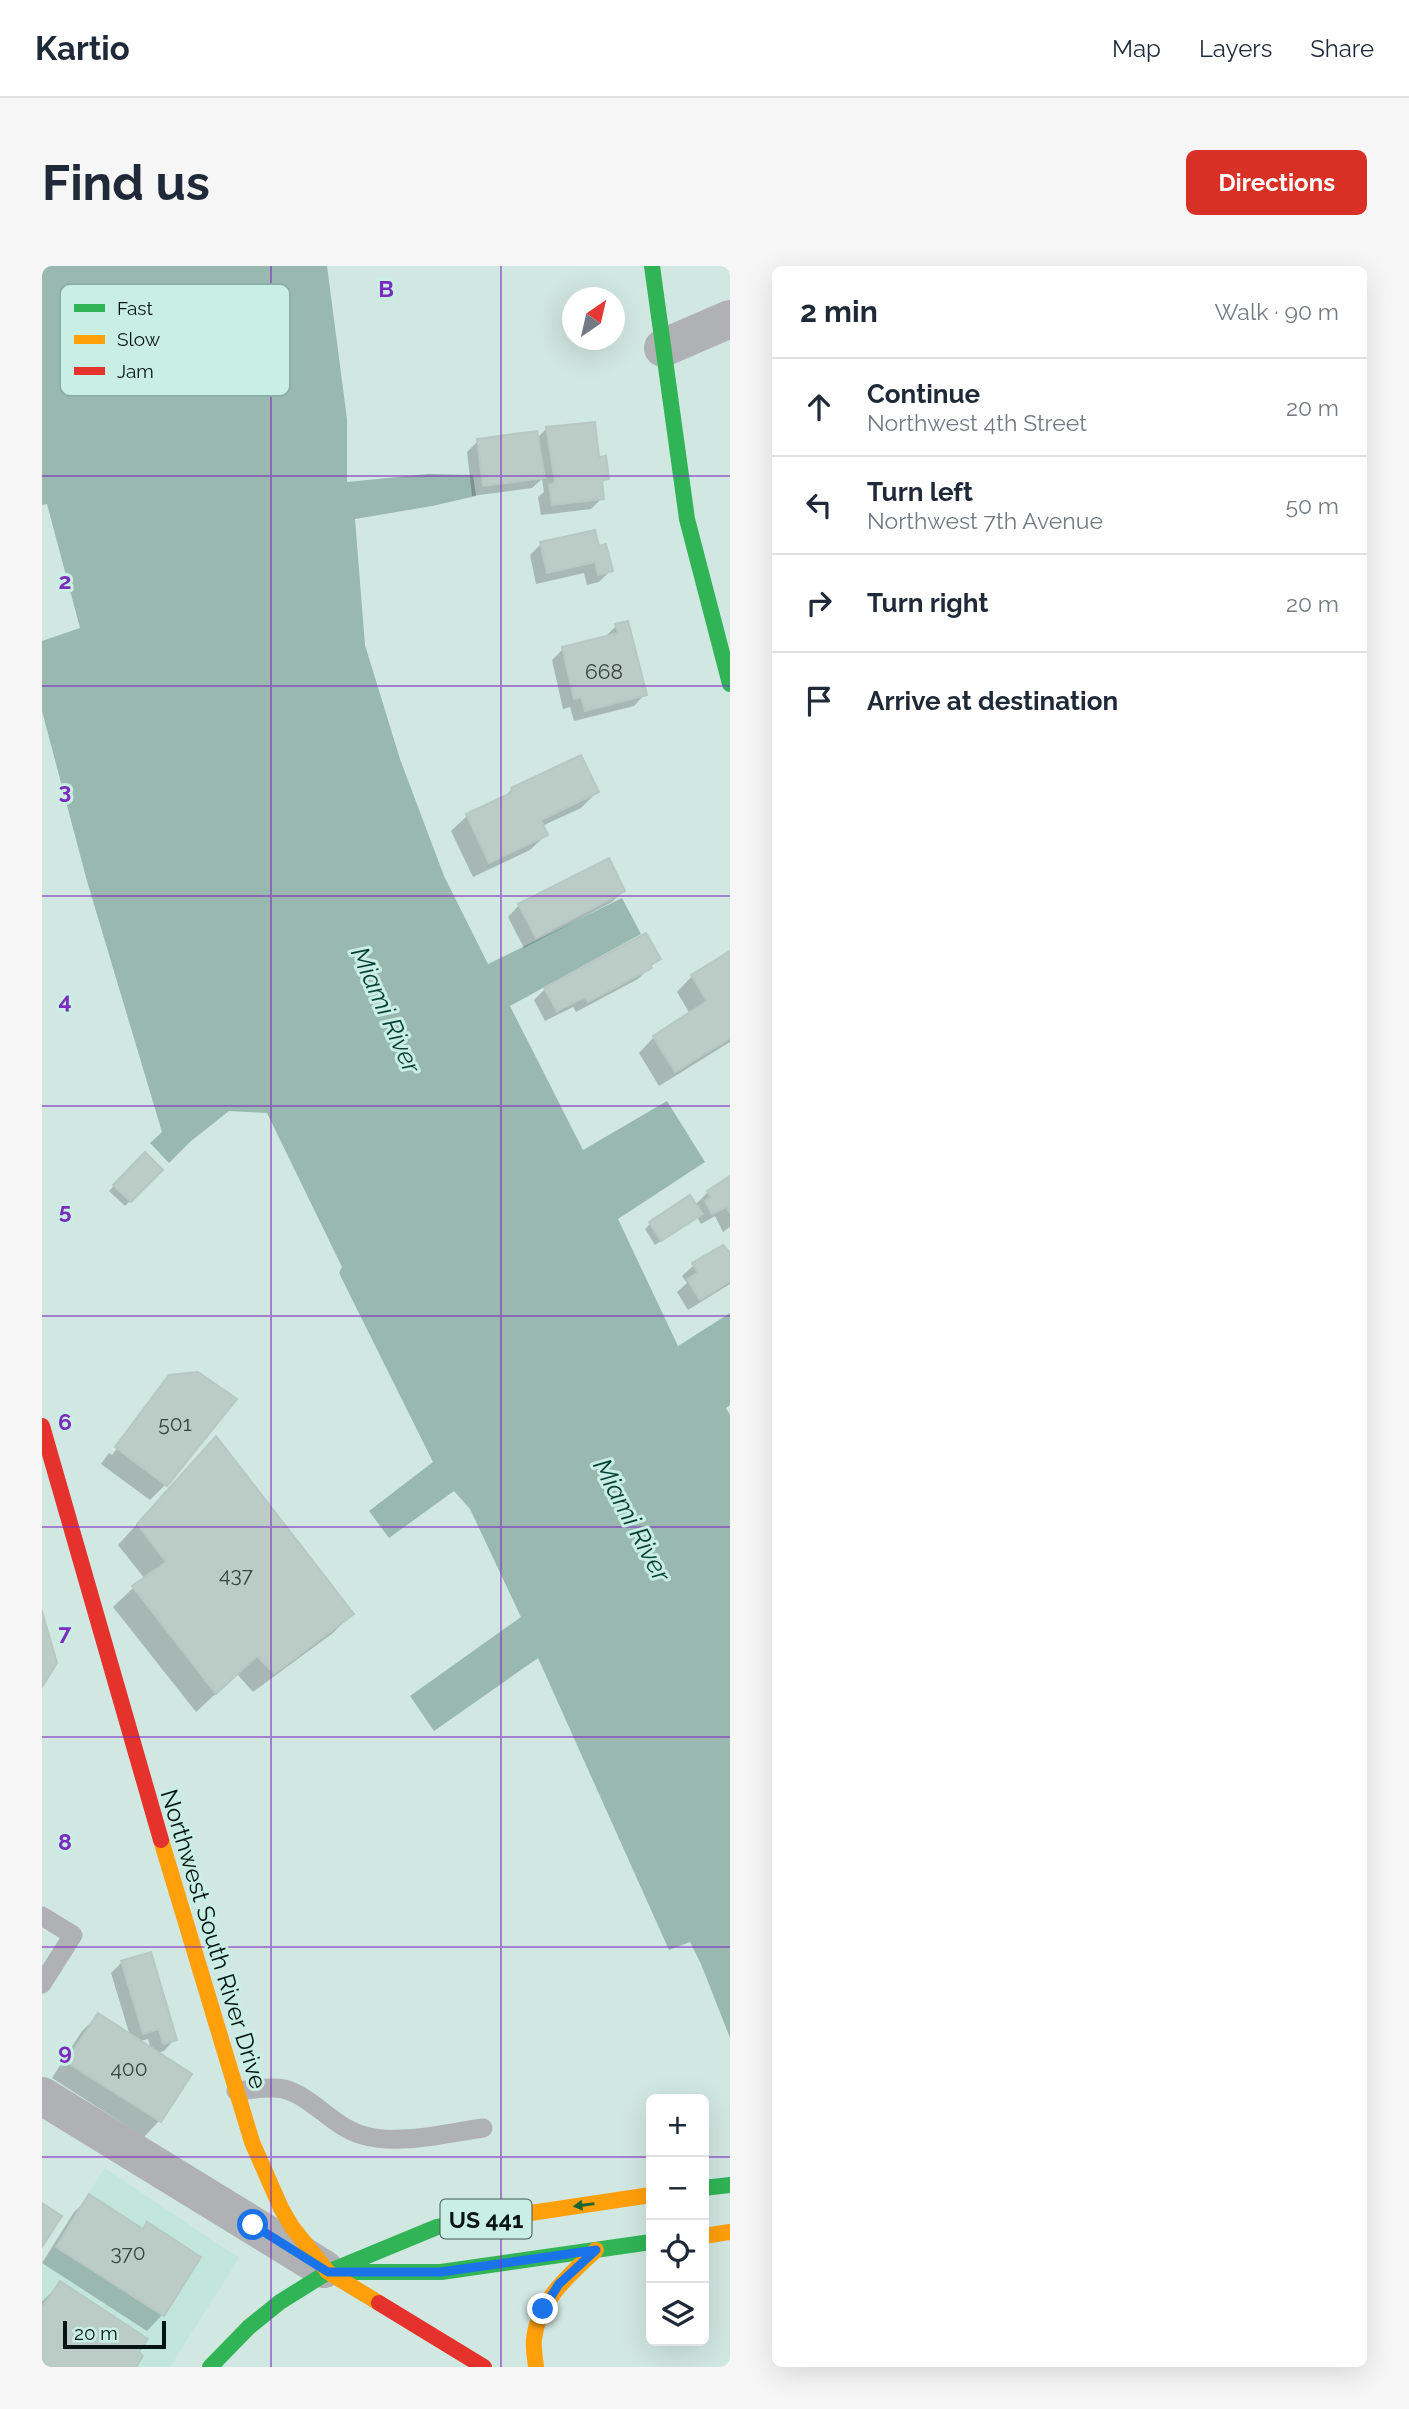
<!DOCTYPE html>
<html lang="en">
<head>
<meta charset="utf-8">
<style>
  :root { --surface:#fff; --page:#f6f6f7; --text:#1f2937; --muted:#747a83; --line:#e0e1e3; --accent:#d93025 }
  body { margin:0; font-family:Raleway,sans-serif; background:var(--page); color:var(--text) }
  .controls { position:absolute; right:21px; bottom:21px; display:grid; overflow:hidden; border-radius:10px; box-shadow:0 7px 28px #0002 }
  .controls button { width:63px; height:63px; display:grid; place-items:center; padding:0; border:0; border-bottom:2px solid var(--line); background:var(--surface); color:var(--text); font:35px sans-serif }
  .compass { position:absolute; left:520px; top:21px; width:63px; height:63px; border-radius:50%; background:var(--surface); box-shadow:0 7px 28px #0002; rotate:34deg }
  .scale { position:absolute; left:21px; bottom:18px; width:103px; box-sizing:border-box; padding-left:7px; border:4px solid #071512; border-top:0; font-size:19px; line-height:24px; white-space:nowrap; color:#071512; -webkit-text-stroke:5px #c9efe5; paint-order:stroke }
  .stop { position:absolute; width:21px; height:21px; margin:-16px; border:5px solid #1a73e8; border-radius:50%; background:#fff }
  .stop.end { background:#1a73e8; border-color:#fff; box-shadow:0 2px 7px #0008 }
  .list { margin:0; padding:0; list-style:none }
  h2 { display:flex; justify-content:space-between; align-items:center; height:91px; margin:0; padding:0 28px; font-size:30px }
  h2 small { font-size:23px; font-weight:400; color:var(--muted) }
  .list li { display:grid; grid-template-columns:46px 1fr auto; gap:21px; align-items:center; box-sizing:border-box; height:98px; padding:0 28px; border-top:2px solid var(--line) }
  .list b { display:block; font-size:26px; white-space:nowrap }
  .list p { margin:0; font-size:23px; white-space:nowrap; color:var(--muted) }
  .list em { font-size:23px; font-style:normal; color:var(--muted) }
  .icon { flex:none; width:38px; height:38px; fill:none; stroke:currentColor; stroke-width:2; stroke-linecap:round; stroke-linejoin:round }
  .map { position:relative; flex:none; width:688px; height:2101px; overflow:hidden; border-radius:10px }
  header { display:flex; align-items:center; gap:42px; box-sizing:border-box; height:98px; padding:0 35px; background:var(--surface); border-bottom:2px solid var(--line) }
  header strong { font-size:33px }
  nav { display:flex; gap:38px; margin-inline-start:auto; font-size:24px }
  .intro { display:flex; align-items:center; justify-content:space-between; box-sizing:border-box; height:168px; padding:0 42px }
  h1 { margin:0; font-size:49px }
  .button { padding:18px 32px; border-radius:10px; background:var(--accent); color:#fff; font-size:24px; font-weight:700 }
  main { display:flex; gap:42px; padding:0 42px }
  aside { flex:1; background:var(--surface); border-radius:10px; box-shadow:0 7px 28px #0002 }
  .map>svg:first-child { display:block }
</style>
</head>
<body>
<header>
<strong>Kartio</strong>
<nav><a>Map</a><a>Layers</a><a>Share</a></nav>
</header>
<div class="intro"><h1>Find us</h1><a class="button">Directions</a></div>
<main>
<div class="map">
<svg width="688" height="2101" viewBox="0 0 688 2101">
  <rect width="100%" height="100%" fill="#d1e7e1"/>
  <path fill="#c2e6dc" d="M 63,1902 L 197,1992 L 128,2101 L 43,2101 L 0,2073 L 0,2000 Z"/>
  <path fill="#99b9b0" d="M 0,0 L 285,0 L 305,153 L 305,216 L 386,208 L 431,209 L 434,230 L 390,240 L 313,253 L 323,379 L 358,493 L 402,610 L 446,698 L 580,632 L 599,668 L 468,740 L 541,884 L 625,835 L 663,896 L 576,953 L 636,1080 L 688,1047 L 688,1139 L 684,1142 L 688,1149 L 688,1772 L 659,1698 L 648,1676 L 627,1684 L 496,1392 L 392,1465 L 368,1430 L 479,1351 L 428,1243 L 412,1225 L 347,1272 L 327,1245 L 391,1196 L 297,1007 L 300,1001 L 225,847 L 187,845 L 149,875 L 127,897 L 108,877 L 120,866 L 45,615 L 0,445 L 0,375 L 38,362 L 5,238 L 0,239 Z"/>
  <g fill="#0003" fill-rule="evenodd">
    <path d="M 504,163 L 555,193 L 565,212 L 559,218 L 560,232 L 549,243 L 499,249 L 496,231 L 502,226 L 500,213 L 490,222 L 430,230 L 425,186 L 436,175 L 494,173 Z"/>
    <path d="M 499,278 L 556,282 L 569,304 L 557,316 L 545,319 L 542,307 L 494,318 L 488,289 Z"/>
    <path d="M 574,360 L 603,428 L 592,440 L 532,455 L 528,441 L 521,443 L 510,394 L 521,383 L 563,371 Z"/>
    <path d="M 538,491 L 555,526 L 539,542 L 500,560 L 504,569 L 488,584 L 431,611 L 409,565 L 425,550 L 459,534 L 470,523 Z"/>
    <path d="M 566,595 L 581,625 L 570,636 L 482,682 L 466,651 L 477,639 Z"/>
    <path d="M 688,687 L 688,776 L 617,820 L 597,787 L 612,771 L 648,748 L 635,726 L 650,710 Z"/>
    <path d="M 617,693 L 596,713 L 534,746 L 531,741 L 503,755 L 492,734 L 503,723 Z"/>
    <path d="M 103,888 L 119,904 L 83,940 L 67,925 Z"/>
    <path d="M 688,912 L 688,961 L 681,966 L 673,950 L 659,958 L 655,951 L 613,979 L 603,963 L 608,958 L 653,939 L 666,926 Z"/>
    <path d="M 688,989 L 688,1018 L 646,1044 L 635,1026 L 645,1017 L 640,1010 L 652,999 Z"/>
    <path d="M 128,1111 L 124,1218 L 108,1234 L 59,1198 L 67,1187 L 70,1189 L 119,1124 L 115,1124 Z"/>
    <path d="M 173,1172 L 310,1348 L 291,1367 L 211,1426 L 195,1408 L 154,1446 L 71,1341 L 91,1322 L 103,1313 L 76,1279 Z"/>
    <path d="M 80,1696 L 133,1773 L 122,1785 L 114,1787 L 117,1855 L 102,1871 L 10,1812 L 40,1765 L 56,1750 L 88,1770 L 69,1707 ZM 106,1773 L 109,1784 L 96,1776 Z"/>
    <path d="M 48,1931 L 99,1964 L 105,1959 L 120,2049 L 105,2065 L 0,1997 L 32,1946 Z"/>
    <path d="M 18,2017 L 95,2087 L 92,2101 L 0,2101 L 0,2036 Z"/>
  </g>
  <g fill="#bbccc7" stroke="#b7c8c3" stroke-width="2">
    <path d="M 553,156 L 557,191 L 564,190 L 567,213 L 560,214 L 562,233 L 510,239 L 507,219 L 513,217 L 504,161 Z"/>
    <path d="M 495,165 L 503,212 L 441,220 L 435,173 Z"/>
    <path d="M 553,264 L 557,280 L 564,278 L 571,305 L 556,309 L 553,296 L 505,307 L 498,276 Z"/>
    <path d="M 586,355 L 605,429 L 543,445 L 539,431 L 532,433 L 520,381 L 576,367 L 573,358 Z"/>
    <path d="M 539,489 L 557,526 L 499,554 L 506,569 L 447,597 L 424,548 L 471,526 L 469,522 Z"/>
    <path d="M 567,592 L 583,625 L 494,672 L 476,638 Z"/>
    <path d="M 604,667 L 619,693 L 608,699 L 610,702 L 546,736 L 543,731 L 515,745 L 502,722 Z"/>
    <path d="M 688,685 L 688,772 L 633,806 L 611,770 L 665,735 L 649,709 Z"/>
    <path d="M 103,886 L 121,904 L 89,936 L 71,919 Z"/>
    <path d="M 688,910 L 688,947 L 684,941 L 670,948 L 663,935 L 669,931 L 665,925 Z"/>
    <path d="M 648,929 L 661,948 L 619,975 L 607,956 Z"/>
    <path d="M 681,979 L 688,987 L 688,1015 L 658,1034 L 645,1013 L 656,1007 L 650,997 Z"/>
    <path d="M 156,1106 L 195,1133 L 125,1220 L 73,1181 L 127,1109 Z"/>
    <path d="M 174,1170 L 312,1348 L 232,1408 L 215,1390 L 174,1428 L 90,1320 L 124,1296 L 95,1258 Z"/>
    <path d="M 0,1345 L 15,1397 L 0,1421 Z"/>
    <path d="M 109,1686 L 135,1774 L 121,1778 L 117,1763 L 101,1768 L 79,1695 Z"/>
    <path d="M 56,1747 L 150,1808 L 119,1856 L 24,1796 Z"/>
    <path d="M 47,1928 L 101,1963 L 105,1956 L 159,1991 L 122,2050 L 14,1981 Z"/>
    <path d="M 0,1937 L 20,1950 L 0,1981 Z"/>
    <path d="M 18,2015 L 106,2073 L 97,2086 L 101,2090 L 94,2101 L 0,2101 L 0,2041 Z"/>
  </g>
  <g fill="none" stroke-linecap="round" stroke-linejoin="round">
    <g stroke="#afb1b4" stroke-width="19">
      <path d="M 0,1650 L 31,1669 L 0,1718"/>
      <path d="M 194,1825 C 208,1824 227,1820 242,1823 C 271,1831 290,1860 320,1869 C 356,1880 404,1867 441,1862"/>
    </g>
    <g stroke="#afb1b4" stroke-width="38">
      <path d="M 621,82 L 688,53"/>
      <path d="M 0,1830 L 282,2003"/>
    </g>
    <g stroke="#30b455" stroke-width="16">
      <path d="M 610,0 L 645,253 L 688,418"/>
      <path d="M 662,1922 L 688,1919"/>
      <path d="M 303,2006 L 399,2006 L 609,1976"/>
      <path d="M 168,2101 L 207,2061 L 238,2036 L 286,2006 L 395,1961 L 449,1953"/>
    </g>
    <g stroke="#ff9f0a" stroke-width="16">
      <path d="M 119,1574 L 210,1876 L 239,1942 L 250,1961 L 286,2006 L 337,2037"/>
      <path d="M 449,1953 L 609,1929"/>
      <path d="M 662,1970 L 688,1966"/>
      <path d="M 494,2101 C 493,2092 491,2082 492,2073 C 496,2035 528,2008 554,1984"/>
    </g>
    <g stroke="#e5322d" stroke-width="16">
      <path d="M 0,1160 L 119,1574"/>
      <path d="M 337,2037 L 442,2101"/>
    </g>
  </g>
  <defs><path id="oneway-solid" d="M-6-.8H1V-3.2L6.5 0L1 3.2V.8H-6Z" transform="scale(1.75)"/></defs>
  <use fill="#1c6434" href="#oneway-solid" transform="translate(542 1939) rotate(172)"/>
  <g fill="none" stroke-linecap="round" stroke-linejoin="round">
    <path stroke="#1a73e8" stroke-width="9" d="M 211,1959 L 286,2006 L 399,2006 L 554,1984 L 517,2018 L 501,2043"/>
  </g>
  <path fill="none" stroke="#7b2cbf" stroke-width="2" stroke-opacity="0.55" d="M 229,0 L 229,2101M 459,0 L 459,2101M 0,210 L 688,210M 0,420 L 688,420M 0,630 L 688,630M 0,840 L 688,840M 0,1050 L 688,1050M 0,1261 L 688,1261M 0,1471 L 688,1471M 0,1681 L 688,1681M 0,1891 L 609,1891M 662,1891 L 688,1891"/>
  <g text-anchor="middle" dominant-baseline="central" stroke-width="6" stroke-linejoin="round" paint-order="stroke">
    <g font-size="21" fill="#364541">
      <text x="562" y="405">668</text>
      <text x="133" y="1157">501</text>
      <text x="194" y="1308">437</text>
      <text x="87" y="1802">400</text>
      <text x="86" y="1986">370</text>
    </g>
    <rect fill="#c9efe5" stroke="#415651" stroke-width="2" x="398.5" y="1933.5" width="91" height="39" rx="5"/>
    <g font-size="23" font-weight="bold" fill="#071512">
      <text x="444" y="1953">US 441</text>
    </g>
    <g font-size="24" fill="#071512" stroke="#c9efe5">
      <text transform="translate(172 1673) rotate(73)">Northwest South River Drive</text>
    </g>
    <g font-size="26" font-style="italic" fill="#073f35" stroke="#c9efe5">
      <text transform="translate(344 744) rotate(66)">Miami River</text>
      <text transform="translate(590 1254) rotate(62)">Miami River</text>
    </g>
  </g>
  <rect x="18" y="18" width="230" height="112" rx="10" fill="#c9efe5" stroke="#8faea6" stroke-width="2"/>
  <rect x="32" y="38" width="31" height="8" fill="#30b455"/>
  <rect x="32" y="69" width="31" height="9" fill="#ff9f0a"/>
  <rect x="32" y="101" width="31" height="8" fill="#e5322d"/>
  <g font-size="19" fill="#071512">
    <text x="75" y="49">Fast</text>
    <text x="75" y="80">Slow</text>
    <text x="75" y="112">Jam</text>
  </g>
  <g font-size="23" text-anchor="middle" font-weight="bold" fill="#7b2cbf" stroke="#c9efe5" stroke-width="6" stroke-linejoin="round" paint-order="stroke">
    <text x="344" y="31">B</text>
    <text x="23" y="323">2</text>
    <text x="23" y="533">3</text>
    <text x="23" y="743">4</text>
    <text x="23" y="953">5</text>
    <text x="23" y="1164">6</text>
    <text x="23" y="1374">7</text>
    <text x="23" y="1584">8</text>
    <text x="23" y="1794">9</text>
  </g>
</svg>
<div class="controls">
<button>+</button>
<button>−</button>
<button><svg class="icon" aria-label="locate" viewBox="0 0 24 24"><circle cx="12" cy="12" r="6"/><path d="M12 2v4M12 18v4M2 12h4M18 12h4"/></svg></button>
<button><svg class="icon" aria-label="layers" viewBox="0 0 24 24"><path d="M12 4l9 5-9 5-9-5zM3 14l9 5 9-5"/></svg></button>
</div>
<svg class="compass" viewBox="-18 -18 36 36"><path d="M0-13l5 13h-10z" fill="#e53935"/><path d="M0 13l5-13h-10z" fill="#747a83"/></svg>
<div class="scale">20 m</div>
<div class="stop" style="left:211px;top:1959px"></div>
<div class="stop end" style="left:501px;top:2043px"></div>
</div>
<aside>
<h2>2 min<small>Walk · 90 m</small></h2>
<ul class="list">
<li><svg class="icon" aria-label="ahead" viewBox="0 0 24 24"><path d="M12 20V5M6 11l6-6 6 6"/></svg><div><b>Continue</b><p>Northwest 4th Street</p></div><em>20 m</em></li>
<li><svg class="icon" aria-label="left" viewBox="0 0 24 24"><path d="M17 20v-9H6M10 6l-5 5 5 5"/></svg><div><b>Turn left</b><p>Northwest 7th Avenue</p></div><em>50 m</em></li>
<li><svg class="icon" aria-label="right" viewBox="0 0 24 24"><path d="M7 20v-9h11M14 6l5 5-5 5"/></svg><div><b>Turn right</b></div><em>20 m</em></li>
<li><svg class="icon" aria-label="arrive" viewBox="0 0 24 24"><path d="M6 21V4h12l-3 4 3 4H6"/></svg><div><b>Arrive at destination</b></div></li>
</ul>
</aside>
</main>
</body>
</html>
